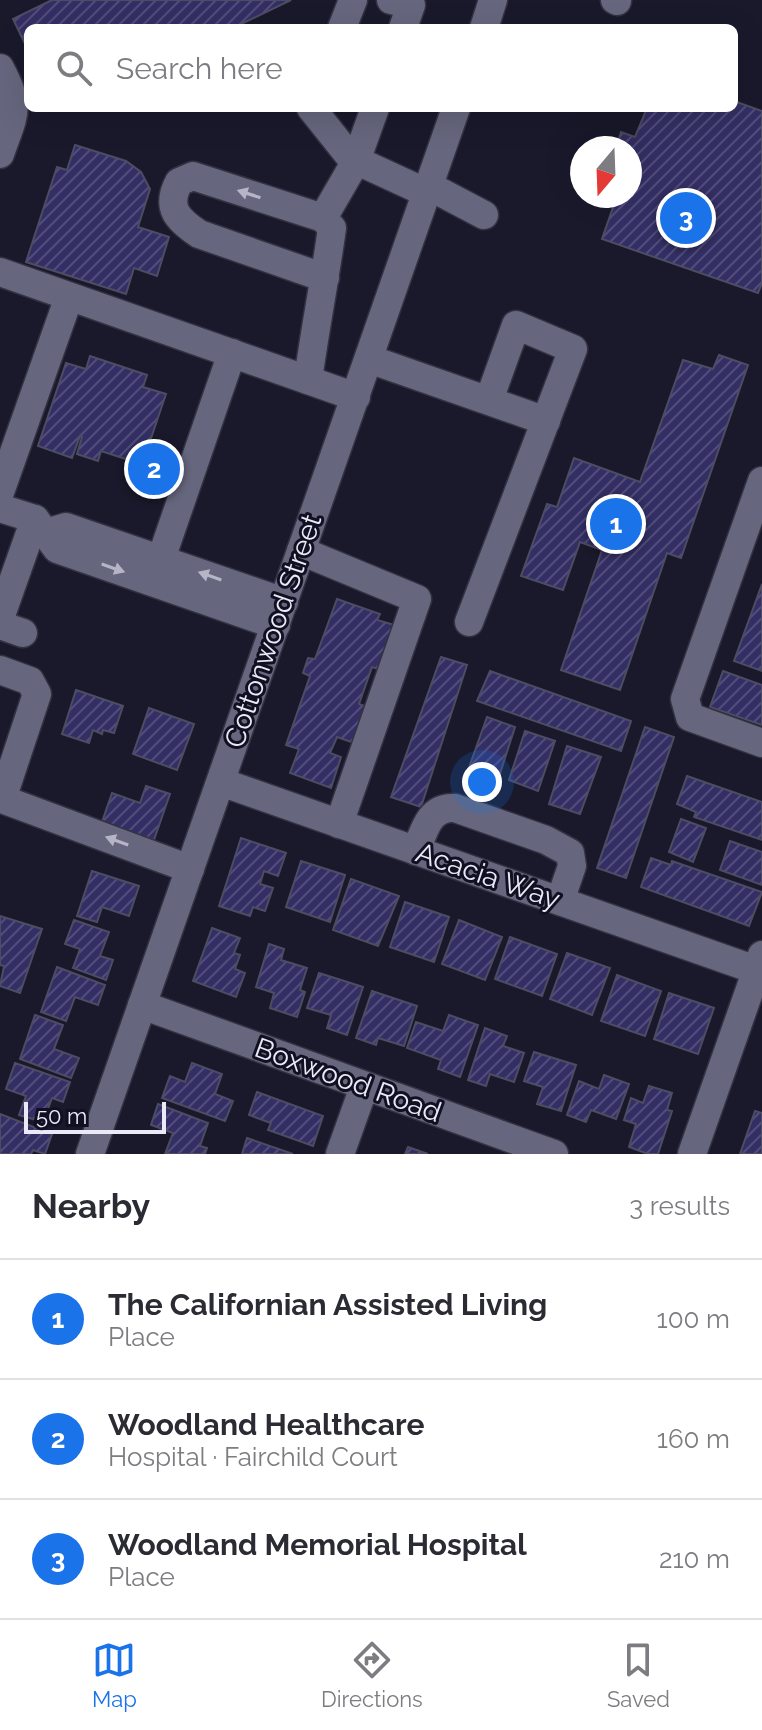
<!DOCTYPE html>
<html lang="en">
<head>
<meta charset="utf-8">
<style>
  :root { --surface:#fff; --page:#f2f2f3; --text:#2b2b33; --muted:#7c7c81; --line:#e1e1e2; --accent:#1a73e8 }
  body { margin:0; font-family:Raleway,sans-serif; background:var(--page); color:var(--text) }
  .compass { position:absolute; left:570px; top:136px; width:72px; height:72px; border-radius:50%; background:var(--surface); box-shadow:0 8px 32px #0002; rotate:199deg }
  .scale { position:absolute; left:24px; bottom:20px; width:142px; box-sizing:border-box; padding-left:8px; border:4px solid #e9e9f7; border-top:0; font-size:22px; line-height:28px; white-space:nowrap; color:#e9e9f7; -webkit-text-stroke:6px #111022; paint-order:stroke }
  .you { position:absolute; left:482px; top:782px; width:28px; height:28px; margin:-20px; border:6px solid #fff; border-radius:50%; background:#1a73e8; box-shadow:0 0 0 12px #1a73e833 }
  .badge { display:grid; place-items:center; width:52px; height:52px; border-radius:50%; background:var(--accent); color:#fff; font-size:26px; font-weight:700 }
  .pin { position:absolute; translate:-50% -50%; border:4px solid #fff; box-shadow:0 2px 8px #0006 }
  .list { margin:0; padding:0; list-style:none }
  h2 { display:flex; justify-content:space-between; align-items:center; height:104px; margin:0; padding:0 32px; font-size:34px }
  h2 small { font-size:26px; font-weight:400; color:var(--muted) }
  .list li { display:grid; grid-template-columns:52px 1fr auto; gap:24px; align-items:center; box-sizing:border-box; height:120px; padding:0 32px; border-top:2px solid var(--line) }
  .list b { display:block; font-size:30px; white-space:nowrap }
  .list p { margin:0; font-size:26px; white-space:nowrap; color:var(--muted) }
  .list em { font-size:26px; font-style:normal; color:var(--muted) }
  .icon { flex:none; width:44px; height:44px; fill:none; stroke:currentColor; stroke-width:2; stroke-linecap:round; stroke-linejoin:round }
  .map { position:relative; flex:none; width:762px; height:1154px; overflow:hidden }
  .search { position:absolute; background:var(--surface); box-shadow:0 8px 32px #0002; left:24px; right:24px; top:24px; height:88px; display:flex; align-items:center; gap:20px; box-sizing:border-box; padding:0 28px; border-radius:12px; color:var(--muted); font-size:30px }
  .sheet { height:464px; background:var(--surface) }
  nav { display:flex; justify-content:space-around; align-items:center; box-sizing:border-box; height:112px; border-top:2px solid var(--line); background:var(--surface); font-size:22px; color:var(--muted) }
  nav a { display:grid; justify-items:center; gap:4px }
  nav .on { color:var(--accent) }
  .map>svg:first-child { display:block }
</style>
</head>
<body>
<div class="map">
<svg width="762" height="1154" viewBox="0 0 762 1154">
  <defs>
    <pattern id="building-hatch" width="6" height="6" patternUnits="userSpaceOnUse" patternTransform="scale(2)"><rect width="6" height="6" fill="#332f64"/><path d="M-1 1l2-2M0 6l6-6M5 7l2-2" fill="none" stroke="#514d7b"/></pattern>
  </defs>
  <rect width="100%" height="100%" fill="#1a192c"/>
  <g fill="url(#building-hatch)" stroke="#4c4c62" stroke-width="2">
    <path d="M 52,0 L 291,0 L 233,28 L 28,28 L 28,50 L 13,19 Z"/>
    <path d="M 734,101 L 762,111 L 762,283 L 758,293 L 602,239 L 617,196 L 630,196 L 630,148 L 617,146 L 621,132 L 635,137 L 647,108 L 734,108 Z"/>
    <path d="M 75,145 L 126,161 L 141,172 L 150,189 L 138,227 L 169,237 L 157,276 L 134,268 L 126,294 L 26,262 L 57,167 L 67,170 Z"/>
    <path d="M 719,355 L 748,365 L 681,558 L 667,553 L 620,690 L 561,670 L 602,550 L 580,542 L 563,590 L 521,576 L 547,504 L 557,507 L 574,458 L 640,482 L 683,360 L 713,369 Z"/>
    <path d="M 90,356 L 147,375 L 143,387 L 166,394 L 145,456 L 138,454 L 135,462 L 101,451 L 98,461 L 77,454 L 82,437 L 80,436 L 72,458 L 38,446 L 66,363 L 86,369 Z"/>
    <path d="M 762,584 L 762,671 L 734,661 Z"/>
    <path d="M 337,599 L 380,614 L 377,620 L 401,627 L 387,672 L 372,667 L 359,704 L 373,709 L 360,745 L 337,737 L 330,753 L 341,757 L 331,788 L 290,773 L 299,749 L 286,745 L 310,676 L 303,673 L 308,658 L 315,659 Z"/>
    <path d="M 441,657 L 467,665 L 421,807 L 391,797 Z"/>
    <path d="M 490,671 L 631,721 L 621,751 L 477,701 Z"/>
    <path d="M 723,671 L 762,685 L 762,725 L 710,707 Z"/>
    <path d="M 76,690 L 123,706 L 114,733 L 103,730 L 102,734 L 93,730 L 89,743 L 62,734 Z"/>
    <path d="M 149,708 L 194,724 L 177,770 L 133,754 Z"/>
    <path d="M 487,717 L 515,727 L 497,783 L 467,773 Z"/>
    <path d="M 645,727 L 674,737 L 626,878 L 597,868 Z"/>
    <path d="M 525,731 L 555,741 L 538,791 L 509,780 Z"/>
    <path d="M 567,746 L 601,757 L 580,814 L 549,804 Z"/>
    <path d="M 687,776 L 762,802 L 762,840 L 694,817 L 696,812 L 677,804 Z"/>
    <path d="M 146,786 L 170,794 L 154,840 L 102,822 L 112,793 L 140,803 Z"/>
    <path d="M 681,819 L 706,828 L 693,862 L 669,852 Z"/>
    <path d="M 241,838 L 286,853 L 278,876 L 264,871 L 260,884 L 273,888 L 265,911 L 253,907 L 250,916 L 219,906 Z"/>
    <path d="M 730,841 L 762,852 L 762,885 L 720,870 Z"/>
    <path d="M 651,858 L 671,865 L 672,861 L 762,892 L 749,926 L 641,887 Z"/>
    <path d="M 301,861 L 345,875 L 330,922 L 286,907 Z"/>
    <path d="M 92,871 L 139,886 L 129,916 L 102,907 L 97,922 L 77,916 Z"/>
    <path d="M 351,879 L 399,896 L 378,946 L 333,930 Z"/>
    <path d="M 405,902 L 449,917 L 434,962 L 390,947 Z"/>
    <path d="M 0,916 L 42,929 L 20,993 L 0,986 L 4,966 L 0,965 Z"/>
    <path d="M 74,920 L 109,932 L 100,956 L 113,960 L 106,980 L 73,968 L 80,949 L 65,944 Z"/>
    <path d="M 459,920 L 502,937 L 485,980 L 442,964 Z"/>
    <path d="M 212,928 L 240,938 L 234,953 L 240,955 L 235,969 L 245,973 L 236,997 L 193,981 Z"/>
    <path d="M 510,937 L 557,954 L 542,996 L 495,979 Z"/>
    <path d="M 269,944 L 284,949 L 281,960 L 307,968 L 300,990 L 305,992 L 297,1017 L 270,1008 L 274,993 L 256,987 Z"/>
    <path d="M 567,953 L 610,968 L 592,1015 L 550,999 Z"/>
    <path d="M 57,967 L 105,985 L 98,1005 L 75,997 L 66,1021 L 41,1012 Z"/>
    <path d="M 319,973 L 363,987 L 347,1035 L 327,1028 L 331,1015 L 307,1008 Z"/>
    <path d="M 617,975 L 661,991 L 645,1036 L 601,1021 Z"/>
    <path d="M 372,991 L 417,1006 L 404,1046 L 378,1038 L 376,1045 L 356,1038 Z"/>
    <path d="M 669,993 L 714,1008 L 698,1054 L 654,1039 Z"/>
    <path d="M 35,1015 L 63,1025 L 54,1049 L 79,1058 L 71,1078 L 20,1059 Z"/>
    <path d="M 449,1015 L 478,1025 L 460,1077 L 438,1069 L 441,1060 L 407,1048 L 416,1022 L 443,1031 Z"/>
    <path d="M 485,1028 L 507,1036 L 503,1046 L 524,1053 L 514,1082 L 490,1074 L 486,1086 L 468,1080 Z"/>
    <path d="M 534,1052 L 576,1065 L 561,1111 L 537,1104 L 543,1087 L 524,1081 Z"/>
    <path d="M 15,1063 L 70,1082 L 63,1102 L 52,1098 L 43,1122 L 19,1115 L 26,1096 L 6,1089 Z"/>
    <path d="M 192,1063 L 222,1074 L 215,1094 L 233,1101 L 225,1121 L 162,1098 L 170,1076 L 185,1082 Z"/>
    <path d="M 604,1075 L 629,1084 L 616,1119 L 591,1110 L 586,1122 L 567,1115 L 579,1081 L 599,1089 Z"/>
    <path d="M 649,1086 L 672,1093 L 667,1110 L 672,1111 L 658,1154 L 648,1154 L 629,1147 L 636,1124 L 624,1120 L 631,1098 L 643,1103 Z"/>
    <path d="M 257,1092 L 323,1116 L 313,1146 L 268,1130 L 271,1123 L 249,1115 Z"/>
    <path d="M 158,1104 L 208,1123 L 200,1146 L 207,1148 L 205,1154 L 165,1154 L 173,1133 L 151,1125 Z"/>
    <path d="M 755,1111 L 762,1113 L 762,1154 L 740,1154 Z"/>
    <path d="M 0,1114 L 52,1134 L 45,1154 L 33,1150 L 31,1154 L 0,1154 Z"/>
    <path d="M 247,1138 L 293,1154 L 242,1154 Z"/>
    <path d="M 408,1147 L 428,1154 L 405,1154 Z"/>
  </g>
  <g fill="none" stroke-linecap="round" stroke-linejoin="round">
    <g stroke="#333241" stroke-width="31">
      <g id="minor">
        <path d="M 391,0 L 411,5 L 403,28"/>
        <path d="M 615,0 L 617,1"/>
        <path d="M 342,28 L 353,0"/>
        <path d="M 484,28 L 493,0"/>
        <path d="M 0,68 C 22,109 14,113 0,154"/>
        <path d="M 311,108 L 351,158 L 427,193"/>
        <path d="M 429,186 L 484,215"/>
        <path d="M 323,218 L 356,161 L 375,108"/>
        <path d="M 0,272 L 356,397"/>
        <path d="M 369,359 L 546,421"/>
        <path d="M 308,380 C 315,329 325,279 332,228 L 323,218 L 193,176 L 179,182 C 165,208 178,220 199,234 L 325,278"/>
        <path d="M 762,481 L 685,699 L 690,717 L 762,743"/>
        <path d="M 0,492 L 69,297"/>
        <path d="M 0,508 L 35,519 L 57,549 L 276,625"/>
        <path d="M 46,533 L 66,527 L 284,602"/>
        <path d="M 301,551 L 417,599 L 339,824"/>
        <path d="M 161,559 L 232,353"/>
        <path d="M 0,618 L 35,519"/>
        <path d="M 469,622 L 573,349 L 516,325 L 489,400"/>
        <path d="M 0,625 L 23,633"/>
        <path d="M 0,670 L 30,681 L 37,694 L 2,799 L 190,869"/>
        <path d="M 221,782 L 756,970"/>
        <path d="M 416,851 C 424,831 429,806 455,808 L 546,840 L 570,853 L 572,866 L 560,901"/>
        <path d="M 142,1005 L 554,1154"/>
        <path d="M 90,1154 L 456,108"/>
        <path d="M 340,1154 L 364,1087"/>
        <path d="M 692,1154 L 762,955"/>
      </g>
    </g>
    <use href="#minor" stroke="#66677e" stroke-width="28"/>
  </g>
  <defs><path id="oneway-solid" d="M-6-.8H1V-3.2L6.5 0L1 3.2V.8H-6Z" transform="scale(2)"/></defs>
  <g fill="#b5b5c7">
    <use href="#oneway-solid" transform="translate(249 194) rotate(-162)"/>
    <use href="#oneway-solid" transform="translate(113 568) rotate(19)"/>
    <use href="#oneway-solid" transform="translate(210 576) rotate(-161)"/>
    <use href="#oneway-solid" transform="translate(117 841) rotate(-160)"/>
  </g>
  <g text-anchor="middle" dominant-baseline="central" stroke-width="6" stroke-linejoin="round" paint-order="stroke">
    <g font-size="28" fill="#e9e9f7" stroke="#111022">
      <text transform="translate(273 631) rotate(-71)">Cottonwood Street</text>
      <text transform="translate(488 876) rotate(19)">Acacia Way</text>
      <text transform="translate(348 1080) rotate(20)">Boxwood Road</text>
    </g>
  </g>
</svg>
<svg class="compass" viewBox="-18 -18 36 36"><path d="M0-13l5 13h-10z" fill="#e53935"/><path d="M0 13l5-13h-10z" fill="#7c7c81"/></svg>
<div class="scale">50 m</div>
<div class="you"></div>
<div class="pin badge" style="left:616px;top:524px">1</div>
<div class="pin badge" style="left:154px;top:469px">2</div>
<div class="pin badge" style="left:686px;top:218px">3</div>
<div class="search"><svg class="icon" aria-label="search" viewBox="0 0 24 24"><circle cx="10" cy="10" r="6"/><path d="M15 15l6 6"/></svg>Search here</div>
</div>
<section class="sheet">
<h2>Nearby<small>3 results</small></h2>
<ul class="list">
<li><span class="badge">1</span><div><b>The Californian Assisted Living</b><p>Place</p></div><em>100 m</em></li>
<li><span class="badge">2</span><div><b>Woodland Healthcare</b><p>Hospital · Fairchild Court</p></div><em>160 m</em></li>
<li><span class="badge">3</span><div><b>Woodland Memorial Hospital</b><p>Place</p></div><em>210 m</em></li>
</ul>
</section>
<nav>
<a class="on"><svg class="icon" aria-label="map" viewBox="0 0 24 24"><path d="M3 6l6-2 6 2 6-2v14l-6 2-6-2-6 2zM9 4v14M15 6v14"/></svg>Map</a>
<a><svg class="icon" aria-label="directions" viewBox="0 0 24 24"><path d="M12 3l9 9-9 9-9-9zM9 14v-3h6M13 9l2 2-2 2"/></svg>Directions</a>
<a><svg class="icon" aria-label="saved" viewBox="0 0 24 24"><path d="M7 4h10v16l-5-4-5 4z"/></svg>Saved</a>
</nav>
</body>
</html>
